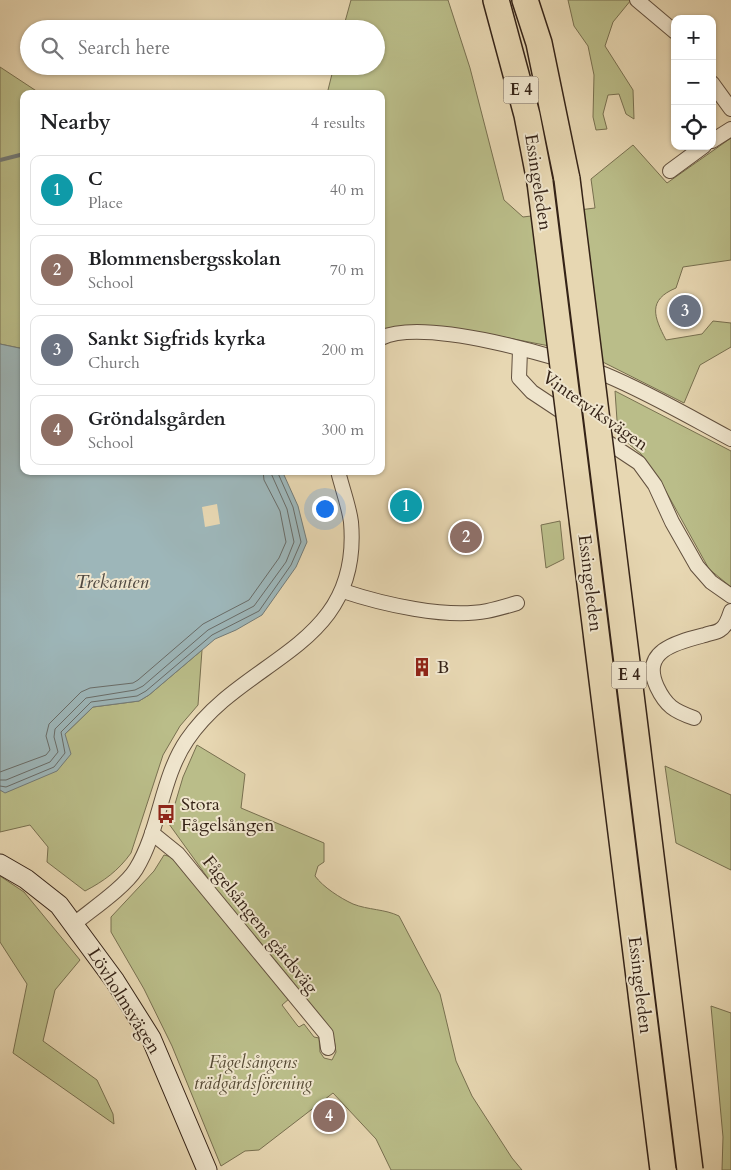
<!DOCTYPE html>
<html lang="en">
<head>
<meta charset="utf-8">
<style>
  :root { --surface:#fff; --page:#f2f2f2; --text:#202124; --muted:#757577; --line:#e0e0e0; --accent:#db2777 }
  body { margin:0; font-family:Cardo,serif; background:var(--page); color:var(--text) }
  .controls { position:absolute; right:15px; top:15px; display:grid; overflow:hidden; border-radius:10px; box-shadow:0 1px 4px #0004 }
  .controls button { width:45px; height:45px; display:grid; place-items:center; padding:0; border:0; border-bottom:1px solid var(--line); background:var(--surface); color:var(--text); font:25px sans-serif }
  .you { position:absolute; left:324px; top:508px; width:18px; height:18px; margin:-12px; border:4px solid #fff; border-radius:50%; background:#1a73e8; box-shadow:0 0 0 8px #1a73e833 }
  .badge { display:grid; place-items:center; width:32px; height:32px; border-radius:50%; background:var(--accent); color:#fff; font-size:16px; font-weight:700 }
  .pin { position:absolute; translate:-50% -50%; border:2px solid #fff; box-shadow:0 1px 5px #0006 }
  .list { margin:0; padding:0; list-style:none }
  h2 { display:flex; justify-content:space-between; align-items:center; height:65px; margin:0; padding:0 20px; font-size:21px }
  h2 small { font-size:16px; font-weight:400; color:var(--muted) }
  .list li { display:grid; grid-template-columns:32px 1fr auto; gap:15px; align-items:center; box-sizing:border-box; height:70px; margin:0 10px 10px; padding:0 10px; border:1px solid var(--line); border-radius:10px }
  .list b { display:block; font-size:19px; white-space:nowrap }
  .list p { margin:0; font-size:16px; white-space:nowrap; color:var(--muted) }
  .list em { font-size:16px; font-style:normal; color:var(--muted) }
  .icon { flex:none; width:28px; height:28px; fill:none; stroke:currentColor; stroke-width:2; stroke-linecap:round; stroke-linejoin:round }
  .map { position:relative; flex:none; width:731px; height:1170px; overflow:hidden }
  .search { position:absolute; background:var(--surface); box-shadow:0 1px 4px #0004; left:20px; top:20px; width:365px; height:55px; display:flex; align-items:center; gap:12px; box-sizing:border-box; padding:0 18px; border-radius:28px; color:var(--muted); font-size:19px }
  .panel { position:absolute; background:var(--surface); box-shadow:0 1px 4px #0004; left:20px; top:90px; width:365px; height:385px; border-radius:10px }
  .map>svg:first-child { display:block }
</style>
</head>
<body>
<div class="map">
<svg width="731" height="1170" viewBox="0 0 731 1170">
  <rect width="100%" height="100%" fill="#e7d7b2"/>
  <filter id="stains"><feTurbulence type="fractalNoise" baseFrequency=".004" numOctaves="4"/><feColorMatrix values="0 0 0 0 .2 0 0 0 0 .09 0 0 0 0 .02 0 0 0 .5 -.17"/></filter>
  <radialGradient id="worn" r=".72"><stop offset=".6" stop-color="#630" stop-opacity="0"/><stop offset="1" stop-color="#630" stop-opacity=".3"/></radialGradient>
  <g fill="#babd89" stroke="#787050">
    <path d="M 351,0 L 448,0 L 470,68 L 504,200 L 523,217 L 595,208 L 591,179 L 633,145 L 667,183 L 731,138 L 731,260 L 683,267 L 676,288 C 647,300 654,317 666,340 L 702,334 L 713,321 L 731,323 L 731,347 L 700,365 L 684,403 L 585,353 L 478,332 L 408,327 L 381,332 L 381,94 L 327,94 L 334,66 L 376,66 L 376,29 L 343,29 Z"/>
    <path d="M 568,0 L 631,0 L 613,22 L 605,46 L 633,90 L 634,119 L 626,114 L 619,94 L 608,95 L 603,114 L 607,129 L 596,130 L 593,117 L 594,75 L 588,46 L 574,26 Z"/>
    <path d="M 0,67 L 41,94 L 24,94 L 24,349 L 0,344 Z"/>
    <path d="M 615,391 L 731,451 L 731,587 L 709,569 L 658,477 L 641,454 L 618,435 Z"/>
    <path d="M 560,521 L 564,559 L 546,568 L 541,525 Z"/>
    <path d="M 202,650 L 198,705 L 180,726 L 163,755 L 131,853 C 118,871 104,881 85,891 L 47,862 L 48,847 L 30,825 L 0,832 L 0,790 L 5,792 L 93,707 L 139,701 L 149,695 Z"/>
    <path d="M 197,745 L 245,774 L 241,808 L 324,843 L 324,862 L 318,866 L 315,876 C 323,887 340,898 353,904 C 368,910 385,909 399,916 L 440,994 L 456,1061 L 472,1096 L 512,1158 L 522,1170 L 391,1170 L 376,1139 L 333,1093 L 259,1150 L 245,1151 L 221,1166 L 172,1046 L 144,989 L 111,932 L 111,917 L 154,871 L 164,855 L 176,858 L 290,998 L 282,1005 L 297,1025 L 299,1027 L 304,1024 L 314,1037 L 319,1038 L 320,1052 L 324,1058 L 332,1060 L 336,1052 L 334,1039 L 246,931 L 169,824 L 183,777 Z"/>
    <path d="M 665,766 L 731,795 L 731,870 L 676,843 Z"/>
    <path d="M 0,876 L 24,892 L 80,960 L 55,990 L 43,1041 L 97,1080 L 113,1114 L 114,1124 L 13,1053 L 27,984 L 0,942 Z"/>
    <path d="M 711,1006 L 731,1013 L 731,1170 L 722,1170 L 723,1137 Z"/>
  </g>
  <path fill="#9db6b9" stroke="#737b78" d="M 0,344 L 24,349 L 24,471 L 280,471 L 284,475 L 298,506 L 307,542 L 296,567 L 262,615 L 236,630 L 215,639 L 149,695 L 139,701 L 93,707 L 65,734 L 71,754 L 57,771 L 5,793 L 0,790 Z"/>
  <path fill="#e7d7b2" d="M 217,504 L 220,524 L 205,527 L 202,507 Z"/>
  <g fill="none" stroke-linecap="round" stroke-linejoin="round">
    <g stroke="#696c68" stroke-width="1">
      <path d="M 0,772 L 46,755 L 50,750 L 46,736 L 49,724 L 81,692 L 90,688 L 133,683 L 138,680 L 203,624 L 249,600 L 279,558 L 286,542 L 280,511 L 264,480 L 263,471"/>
      <path d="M 0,780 L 6,780 L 50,762 L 58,752 L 54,737 L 55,729 L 86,698 L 135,690 L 143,686 L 208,630 L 254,606 L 286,562 L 294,542 L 287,509 L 270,471"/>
      <path d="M 0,786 L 6,787 L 54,767 L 65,753 L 61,732 L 91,702 L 137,696 L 146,691 L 212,635 L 259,611 L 291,565 L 301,542 L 293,507 L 277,471"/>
    </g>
    <path stroke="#737b78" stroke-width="4" d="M 0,160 L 24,154"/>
    <g stroke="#62503e" stroke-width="16">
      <g id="street">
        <path d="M 637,0 L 675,32"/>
        <path d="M 712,83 L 731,109"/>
        <path d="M 712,141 L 731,129"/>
        <path d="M 670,171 L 704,146"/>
        <path d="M 381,338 C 425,317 561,357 606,375 C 649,393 690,417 731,439"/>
        <path d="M 520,350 L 519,378 L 532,392 L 639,463 L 655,485 L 672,522 L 697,566 L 711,582 L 731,596"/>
        <path d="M 343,591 C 382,604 446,619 487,611 C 497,609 507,606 517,603"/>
        <path d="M 694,718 C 674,711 666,706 657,687 C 640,650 678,642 705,635 C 709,633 716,633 720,630 C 726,627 729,617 731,611"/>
        <path d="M 152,833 L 178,854 L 326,1034 L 328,1048"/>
        <path d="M 74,924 C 91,910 125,887 136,869 C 160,830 161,778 187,740 C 244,656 362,649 351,522 C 349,506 342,488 338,471"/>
      </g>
    </g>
    <g stroke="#352317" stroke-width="21">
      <path id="secondary" d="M 0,864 L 26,879 L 59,905 L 115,981 L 151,1038 L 207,1170"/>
    </g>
    <g stroke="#352317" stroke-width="28">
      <g id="highway">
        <path d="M 496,0 L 527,115 L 540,182"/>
        <path d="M 525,0 L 539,43 L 567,179"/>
      </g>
    </g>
    <use href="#street" stroke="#efe5cd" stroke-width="14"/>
    <use href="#secondary" stroke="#efe5cd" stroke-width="19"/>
    <use href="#highway" stroke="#e7d7b2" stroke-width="25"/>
    <g stroke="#352317" stroke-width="28" stroke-linecap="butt">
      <g id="highway-bridge">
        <path d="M 567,179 L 690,1170"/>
        <path d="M 540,182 L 663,1170"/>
      </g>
    </g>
    <use href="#highway-bridge" stroke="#e7d7b2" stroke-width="25"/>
  </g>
  <defs>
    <g id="building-bare" transform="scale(1.5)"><path d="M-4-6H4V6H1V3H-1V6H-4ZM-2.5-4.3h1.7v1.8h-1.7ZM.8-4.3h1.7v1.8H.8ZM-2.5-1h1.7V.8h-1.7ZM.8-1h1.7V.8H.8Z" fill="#8f2418" stroke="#efe5cd" stroke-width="2.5" paint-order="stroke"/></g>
    <g id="bus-bare" transform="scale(1.5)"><path d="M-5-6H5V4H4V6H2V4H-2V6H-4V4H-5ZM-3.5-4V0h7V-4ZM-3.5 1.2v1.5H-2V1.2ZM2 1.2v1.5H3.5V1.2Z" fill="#8f2418" stroke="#efe5cd" stroke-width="2.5" paint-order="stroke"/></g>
  </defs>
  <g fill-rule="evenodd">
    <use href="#building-bare" x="422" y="667"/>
    <use href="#bus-bare" x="166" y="814"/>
  </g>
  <g text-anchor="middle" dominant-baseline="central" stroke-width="4" stroke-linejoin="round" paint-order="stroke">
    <g fill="#efe5cd" stroke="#6d5d4e" stroke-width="1">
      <rect x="503.5" y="76.5" width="35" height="27" rx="4"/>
      <rect x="611.5" y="661.5" width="35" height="27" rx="4"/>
    </g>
    <g font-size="16" font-weight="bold" fill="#352317">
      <text x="521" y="90">E 4</text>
      <text x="629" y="675">E 4</text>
    </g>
    <g font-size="18" fill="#352317" stroke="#efe5cd">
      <text transform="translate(538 182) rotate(81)">Essingeleden</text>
      <text transform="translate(595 411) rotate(35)">Vinterviksvägen</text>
      <text transform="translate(590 583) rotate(83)">Essingeleden</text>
      <text transform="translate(260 925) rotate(51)">Fågelsångens gårdsväg</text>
      <text transform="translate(640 985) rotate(83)">Essingeleden</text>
      <text transform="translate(124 1001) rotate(58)">Lövholmsvägen</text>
    </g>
    <g font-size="18" fill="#352317" stroke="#efe5cd" text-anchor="start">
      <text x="437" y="667">B</text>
      <text x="181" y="804">Stora<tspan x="181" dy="21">Fågelsången</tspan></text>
    </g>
    <g font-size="18" font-style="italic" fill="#564a34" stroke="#efe5cd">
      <text x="253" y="1062">Fågelsångens<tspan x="253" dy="21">trädgårdsförening</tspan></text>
    </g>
    <g font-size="19" font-style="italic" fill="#4f4840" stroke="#efe5cd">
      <text x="112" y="582">Trekanten</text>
    </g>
  </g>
  <rect width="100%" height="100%" filter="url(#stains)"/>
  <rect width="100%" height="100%" fill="url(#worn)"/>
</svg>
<div class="controls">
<button>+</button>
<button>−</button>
<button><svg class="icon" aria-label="locate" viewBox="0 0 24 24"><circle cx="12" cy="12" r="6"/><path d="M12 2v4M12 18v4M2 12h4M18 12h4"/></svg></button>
</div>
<div class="you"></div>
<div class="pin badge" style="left:406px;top:506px;background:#0f9aa8">1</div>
<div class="pin badge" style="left:466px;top:537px;background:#8d6e63">2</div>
<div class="pin badge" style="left:685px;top:311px;background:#6b7280">3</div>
<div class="pin badge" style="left:329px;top:1116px;background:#8d6e63">4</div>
<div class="search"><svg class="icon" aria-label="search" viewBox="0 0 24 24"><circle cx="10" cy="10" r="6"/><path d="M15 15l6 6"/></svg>Search here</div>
<section class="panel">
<h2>Nearby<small>4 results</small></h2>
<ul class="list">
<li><span class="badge" style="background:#0f9aa8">1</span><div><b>C</b><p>Place</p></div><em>40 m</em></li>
<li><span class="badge" style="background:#8d6e63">2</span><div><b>Blommensbergsskolan</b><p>School</p></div><em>70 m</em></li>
<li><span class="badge" style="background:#6b7280">3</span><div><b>Sankt Sigfrids kyrka</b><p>Church</p></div><em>200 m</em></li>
<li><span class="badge" style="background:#8d6e63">4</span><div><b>Gröndalsgården</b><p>School</p></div><em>300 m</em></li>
</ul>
</section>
</div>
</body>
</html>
